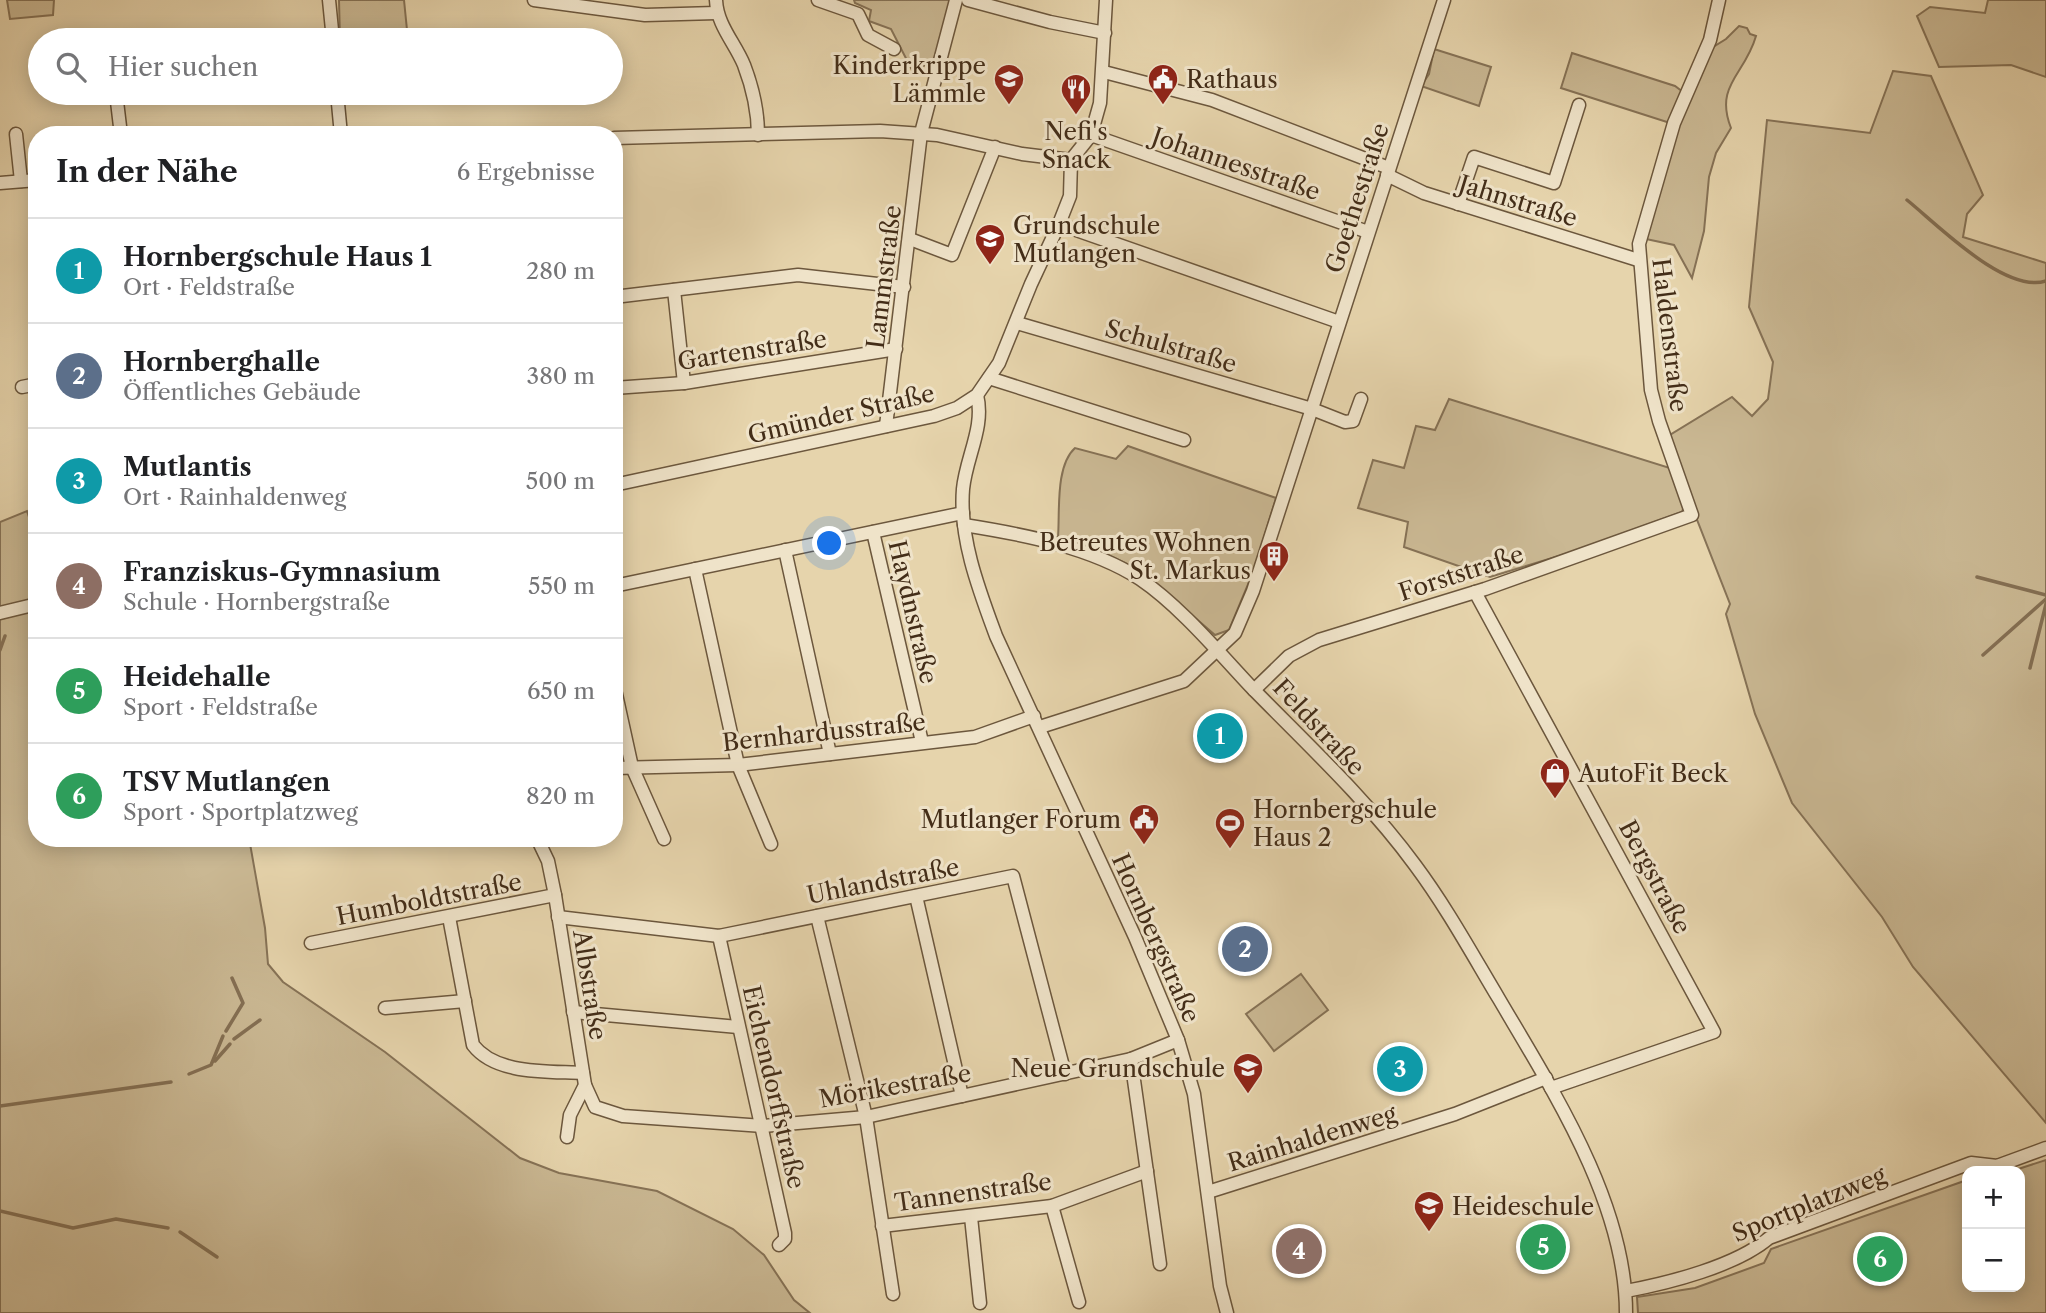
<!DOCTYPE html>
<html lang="de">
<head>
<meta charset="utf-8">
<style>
  :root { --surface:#fff; --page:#f6f6f6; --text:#202124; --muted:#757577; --line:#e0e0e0; --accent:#d93025 }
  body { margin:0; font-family:"Libre Caslon Text",serif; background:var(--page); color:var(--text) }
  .controls { position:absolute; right:21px; bottom:21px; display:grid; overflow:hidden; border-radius:14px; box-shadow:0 4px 18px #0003 }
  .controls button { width:63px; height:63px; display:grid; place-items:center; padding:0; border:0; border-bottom:2px solid var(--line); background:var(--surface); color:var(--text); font:35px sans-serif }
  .you { position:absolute; left:830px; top:544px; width:24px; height:24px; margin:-18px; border:5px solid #fff; border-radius:50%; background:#1a73e8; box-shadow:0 0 0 10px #1a73e833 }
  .badge { display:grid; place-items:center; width:46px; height:46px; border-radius:50%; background:var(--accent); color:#fff; font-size:23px; font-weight:700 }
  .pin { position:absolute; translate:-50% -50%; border:4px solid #fff; box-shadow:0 2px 7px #0006 }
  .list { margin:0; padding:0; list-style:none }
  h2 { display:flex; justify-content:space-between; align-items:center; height:91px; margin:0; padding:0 28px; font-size:30px }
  h2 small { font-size:23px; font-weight:400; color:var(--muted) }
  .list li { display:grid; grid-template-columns:46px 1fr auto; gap:21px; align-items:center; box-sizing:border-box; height:105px; padding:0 28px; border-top:2px solid var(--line) }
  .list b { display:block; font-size:26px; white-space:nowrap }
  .list p { margin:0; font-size:23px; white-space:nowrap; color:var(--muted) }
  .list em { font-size:23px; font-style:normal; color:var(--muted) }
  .icon { flex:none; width:38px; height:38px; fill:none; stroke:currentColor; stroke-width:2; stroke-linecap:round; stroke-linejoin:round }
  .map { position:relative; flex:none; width:2046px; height:1313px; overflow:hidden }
  .search { position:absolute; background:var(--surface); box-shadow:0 4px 18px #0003; left:28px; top:28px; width:595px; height:77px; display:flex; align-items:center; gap:18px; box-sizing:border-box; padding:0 24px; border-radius:38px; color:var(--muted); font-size:26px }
  .panel { position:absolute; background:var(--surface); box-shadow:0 4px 18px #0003; left:28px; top:126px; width:595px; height:721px; border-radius:28px }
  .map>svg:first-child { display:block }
</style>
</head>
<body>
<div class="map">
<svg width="2046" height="1313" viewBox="0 0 2046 1313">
  <rect width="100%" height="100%" fill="#e6d4ac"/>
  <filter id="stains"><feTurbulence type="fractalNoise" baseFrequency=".00286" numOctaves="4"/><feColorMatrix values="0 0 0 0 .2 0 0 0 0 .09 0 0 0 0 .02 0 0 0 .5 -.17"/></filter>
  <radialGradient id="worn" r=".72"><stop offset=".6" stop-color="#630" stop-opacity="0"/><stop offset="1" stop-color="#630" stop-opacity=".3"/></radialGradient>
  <g fill="#cab893" stroke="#867256" stroke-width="2">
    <path d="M 7,0 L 54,0 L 53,15 L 10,19 Z"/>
    <path d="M 339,0 L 404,0 L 408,40 L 340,40 Z"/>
    <path d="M 854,0 L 952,0 L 934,60 L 913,72 L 891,29 L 869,21 L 871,10 L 855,3 Z"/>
    <path d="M 1988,0 L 2046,0 L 2046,77 L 2011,65 L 1939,67 L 1917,16 L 1930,7 L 1985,13 Z"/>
    <path d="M 1739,26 L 1747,28 L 1750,34 L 1756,36 C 1745,75 1714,85 1731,128 L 1716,153 L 1709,177 L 1704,231 L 1692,278 L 1674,245 L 1646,239 L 1677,127 L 1710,49 L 1726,39 Z"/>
    <path d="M 1434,49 L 1491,67 L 1479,106 L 1421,86 L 1429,74 Z"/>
    <path d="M 1572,53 L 1675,86 L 1683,92 L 1670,123 L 1561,88 Z"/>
    <path d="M 1893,71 L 1931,76 L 1983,195 L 1967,214 L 1963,237 L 2046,263 L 2046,1123 L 1913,967 L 1882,917 L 1792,803 L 1755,714 L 1726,614 L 1730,604 L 1665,438 L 1732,397 L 1752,416 L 1768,399 L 1773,362 L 1749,307 L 1767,120 L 1870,133 Z"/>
    <path d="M 1449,399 L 1673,469 L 1684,506 L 1682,512 L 1572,552 L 1490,577 L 1404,547 L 1408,522 L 1358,508 L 1373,460 L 1404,468 L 1416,426 L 1435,430 Z"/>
    <path d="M 1128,446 L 1276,498 L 1254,570 L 1229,630 L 1215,635 L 1140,570 L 1104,553 L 1058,537 C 1060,512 1055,466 1075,448 L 1116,459 Z"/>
    <path d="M 27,511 L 37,542 L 37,838 L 249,838 L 265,928 L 268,964 L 283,982 L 385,1052 L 520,1158 L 559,1173 L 657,1191 L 733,1229 L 764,1255 L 794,1300 L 810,1313 L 0,1313 L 0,522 Z"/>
    <path d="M 1301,974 L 1328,1010 L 1274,1051 L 1246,1014 Z"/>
    <path d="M 2046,1160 L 2046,1313 L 1638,1313 L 1637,1297 L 1695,1288 L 1764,1263 L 1771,1249 L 1967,1180 L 1967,1287 L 2020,1287 L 2020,1171 L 2012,1171 Z"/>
  </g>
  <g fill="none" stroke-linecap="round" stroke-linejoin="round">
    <g stroke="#846f53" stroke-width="3.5">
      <path d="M 1907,200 C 1938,225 2005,294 2046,281"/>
      <path d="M 1977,577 L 2046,595"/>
      <path d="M 0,650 L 5,636"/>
      <path d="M 1983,655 L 2046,599"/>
      <path d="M 2030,668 L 2046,604"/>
      <path d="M 226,1031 L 243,1003 L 232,978"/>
      <path d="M 234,1039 L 260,1020"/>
      <path d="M 215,1061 L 230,1044"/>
      <path d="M 189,1074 L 211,1065 L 223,1036"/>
      <path d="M 0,1106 L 171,1082"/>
      <path d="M 0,1211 L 73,1228 L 116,1219 L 168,1228"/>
      <path d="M 180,1232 L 217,1257"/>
    </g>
    <g stroke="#6c573d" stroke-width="15">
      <g id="minor">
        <path d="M 329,0 L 333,40"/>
        <path d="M 534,0 L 645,15 L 716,13"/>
        <path d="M 716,0 C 717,25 735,43 744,65 C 752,86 758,112 758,135"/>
        <path d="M 818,0 L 858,14 L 868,35 L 894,49"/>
        <path d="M 968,0 L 1050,22 L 1105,33"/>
        <path d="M 1104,72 L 1212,100 L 1389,168"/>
        <path d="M 116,93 L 121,135"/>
        <path d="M 337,93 L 341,135"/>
        <path d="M 16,134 L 21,181"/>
        <path d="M 1091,135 L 1368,232"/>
        <path d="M 614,138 L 880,131 L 937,135 L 1022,154 L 1071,160"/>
        <path d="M 1387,175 L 1424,193 L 1638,260"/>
        <path d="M 0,183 L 37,180"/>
        <path d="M 1458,204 L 1474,157 L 1554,183 L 1579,105"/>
        <path d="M 1059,224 L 1339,322"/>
        <path d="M 910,239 L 952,255 L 995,147"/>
        <path d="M 674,290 L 684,383"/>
        <path d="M 614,297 L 798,275 L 904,287"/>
        <path d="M 1017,323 L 1312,409 L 1345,422 L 1353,421 L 1361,399"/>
        <path d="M 989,378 L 1184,440"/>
        <path d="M 22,387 L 37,384"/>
        <path d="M 614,388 L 684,383 L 896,349"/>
        <path d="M 977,395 C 985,427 966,457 963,489 C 959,538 979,590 996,636 L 1135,937 L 1178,1040 L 1194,1094 L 1220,1286 L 1227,1313"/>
        <path d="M 886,426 L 921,133 L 956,0"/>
        <path d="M 614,485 L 934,416 L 957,408 L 977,395 L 999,363 L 1031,284 L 1059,224 L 1070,196 L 1071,160 L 1091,135 L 1100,103 L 1106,0"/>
        <path d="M 964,525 C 1021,534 1091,547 1140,579 C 1180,606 1220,654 1253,689 C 1308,745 1369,802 1415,865 C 1447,908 1472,954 1499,999 C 1553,1091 1626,1203 1626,1313"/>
        <path d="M 873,532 L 922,742"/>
        <path d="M 785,550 L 830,754"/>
        <path d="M 695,569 L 738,765 L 771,844"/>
        <path d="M 614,586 L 963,513"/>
        <path d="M 1475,592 L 1714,1032 L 1551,1088"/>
        <path d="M 0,613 L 37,604"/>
        <path d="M 614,685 L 632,767 L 664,839"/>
        <path d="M 1254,690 L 1289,656 L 1319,640 L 1485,589 L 1692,515 L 1659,421 L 1651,390 L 1639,244 L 1674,123 L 1710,40 L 1719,0"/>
        <path d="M 1040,727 L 1184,681 L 1235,633 L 1253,591 L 1444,0"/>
        <path d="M 614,768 L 738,765 L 975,737 L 1034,716"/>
        <path d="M 537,838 L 548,861 L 555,895 L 585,1085 L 570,1115 L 567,1137"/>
        <path d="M 916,896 L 962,1096"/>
        <path d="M 817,916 L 866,1117 L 893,1294"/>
        <path d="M 449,917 L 473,1045 C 496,1075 548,1071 583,1073"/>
        <path d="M 558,917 L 719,936 L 1013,876 L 1065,1074"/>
        <path d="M 719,936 L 785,1233 L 785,1239 L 779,1245"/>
        <path d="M 311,943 L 555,895"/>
        <path d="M 385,1008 L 465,1001"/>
        <path d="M 573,1012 L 738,1027"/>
        <path d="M 1131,1059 L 1160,1264"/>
        <path d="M 585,1085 L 595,1107 L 623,1116 L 763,1126 L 866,1117 L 1131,1059 L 1178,1040"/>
        <path d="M 1208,1192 L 1455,1114 L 1546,1078"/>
        <path d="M 1052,1206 L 1079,1302"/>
        <path d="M 971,1217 L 980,1303"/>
        <path d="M 882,1226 L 1052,1206 L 1147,1171"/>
        <path d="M 1626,1291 C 1669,1283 1736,1266 1769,1238 L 1971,1163 L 1997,1166 L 2046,1148"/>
      </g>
    </g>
    <use href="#minor" stroke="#efe3c9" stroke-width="12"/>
  </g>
  <defs>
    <g id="school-pin" transform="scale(1.575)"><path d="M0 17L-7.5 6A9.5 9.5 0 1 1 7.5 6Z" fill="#8f2418" stroke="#efe3c9"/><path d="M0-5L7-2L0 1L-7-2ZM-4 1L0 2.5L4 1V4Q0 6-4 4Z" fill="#fff"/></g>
    <g id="civic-pin" transform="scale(1.575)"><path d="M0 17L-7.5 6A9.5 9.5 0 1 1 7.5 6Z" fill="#8f2418" stroke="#efe3c9"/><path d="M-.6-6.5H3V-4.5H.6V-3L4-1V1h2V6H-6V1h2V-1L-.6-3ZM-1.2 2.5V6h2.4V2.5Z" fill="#fff"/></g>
    <g id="restaurant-pin" transform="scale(1.575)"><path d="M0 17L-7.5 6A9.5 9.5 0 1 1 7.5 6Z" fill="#8f2418" stroke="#efe3c9"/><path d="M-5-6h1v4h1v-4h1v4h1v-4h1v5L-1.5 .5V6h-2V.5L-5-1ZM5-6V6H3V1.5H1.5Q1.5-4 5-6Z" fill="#fff"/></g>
    <g id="building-pin" transform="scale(1.575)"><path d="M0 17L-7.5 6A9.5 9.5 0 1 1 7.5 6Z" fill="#8f2418" stroke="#efe3c9"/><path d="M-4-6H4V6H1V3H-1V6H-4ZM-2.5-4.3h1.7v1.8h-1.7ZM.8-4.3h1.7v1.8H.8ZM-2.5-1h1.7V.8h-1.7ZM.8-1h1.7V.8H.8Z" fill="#fff"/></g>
    <g id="shop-pin" transform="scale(1.575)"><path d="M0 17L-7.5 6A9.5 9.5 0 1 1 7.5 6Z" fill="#8f2418" stroke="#efe3c9"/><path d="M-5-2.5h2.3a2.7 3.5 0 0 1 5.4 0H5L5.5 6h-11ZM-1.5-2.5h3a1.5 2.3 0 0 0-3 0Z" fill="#fff"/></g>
    <g id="stadium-pin" transform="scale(1.575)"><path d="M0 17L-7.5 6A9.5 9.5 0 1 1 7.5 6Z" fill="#8f2418" stroke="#efe3c9"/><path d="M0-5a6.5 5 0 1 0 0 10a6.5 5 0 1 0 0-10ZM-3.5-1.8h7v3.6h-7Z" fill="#fff"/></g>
  </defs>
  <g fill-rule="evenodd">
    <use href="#school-pin" x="1009" y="79"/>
    <use href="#civic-pin" x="1163" y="79"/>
    <use href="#restaurant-pin" x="1076" y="89"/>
    <use href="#school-pin" x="990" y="239"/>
    <use href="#building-pin" x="1274" y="556"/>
    <use href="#shop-pin" x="1555" y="773"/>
    <use href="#civic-pin" x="1144" y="819"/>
    <use href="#stadium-pin" x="1230" y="823"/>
    <use href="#school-pin" x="1248" y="1068"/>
    <use href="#school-pin" x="1429" y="1206"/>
  </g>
  <g text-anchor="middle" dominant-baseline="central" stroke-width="6" stroke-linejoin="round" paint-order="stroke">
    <g font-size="24" fill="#432d18" stroke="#efe3c9" text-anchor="start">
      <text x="986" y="65" text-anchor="end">Kinderkrippe<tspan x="986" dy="28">Lämmle</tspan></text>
      <text x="1186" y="79">Rathaus</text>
      <text x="1076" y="131" text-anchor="middle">Nefi's<tspan x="1076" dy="28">Snack</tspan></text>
      <text x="1013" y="225">Grundschule<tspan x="1013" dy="28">Mutlangen</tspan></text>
      <text x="1251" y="542" text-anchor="end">Betreutes Wohnen<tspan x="1251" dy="28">St. Markus</tspan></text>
      <text x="1578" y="773">AutoFit Beck</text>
      <text x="1253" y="809">Hornbergschule<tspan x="1253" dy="28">Haus 2</tspan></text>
      <text x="1121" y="819" text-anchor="end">Mutlanger Forum</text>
      <text x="1225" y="1068" text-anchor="end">Neue Grundschule</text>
      <text x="1452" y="1206">Heideschule</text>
    </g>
    <g font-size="24" fill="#432d18" stroke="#efe3c9">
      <text transform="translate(1236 164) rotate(19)">Johannesstraße</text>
      <text transform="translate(1357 198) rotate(-72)">Goethestraße</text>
      <text transform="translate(1518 201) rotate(17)">Jahnstraße</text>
      <text transform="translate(884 277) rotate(-83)">Lammstraße</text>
      <text transform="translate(1670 335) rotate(83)">Haldenstraße</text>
      <text transform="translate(1171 346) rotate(16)">Schulstraße</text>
      <text transform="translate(752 350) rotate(-9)">Gartenstraße</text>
      <text transform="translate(841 414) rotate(-13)">Gmünder Straße</text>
      <text transform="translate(1461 573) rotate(-18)">Forststraße</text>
      <text transform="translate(913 612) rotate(77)">Haydnstraße</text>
      <text transform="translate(1319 727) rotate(47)">Feldstraße</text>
      <text transform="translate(824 732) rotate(-6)">Bernhardusstraße</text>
      <text transform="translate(1655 877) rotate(62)">Bergstraße</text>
      <text transform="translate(883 881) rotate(-11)">Uhlandstraße</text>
      <text transform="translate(429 899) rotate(-11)">Humboldtstraße</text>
      <text transform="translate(1156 938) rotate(66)">Hornbergstraße</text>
      <text transform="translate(590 985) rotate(81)">Albstraße</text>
      <text transform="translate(895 1086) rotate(-10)">Mörikestraße</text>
      <text transform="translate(774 1087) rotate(77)">Eichendorffstraße</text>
      <text transform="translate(1312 1138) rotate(-17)">Rainhaldenweg</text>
      <text transform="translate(973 1192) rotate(-8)">Tannenstraße</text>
      <text transform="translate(1809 1204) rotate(-22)">Sportplatzweg</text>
    </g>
  </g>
  <rect width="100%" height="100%" filter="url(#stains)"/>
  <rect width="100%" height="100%" fill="url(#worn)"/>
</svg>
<div class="controls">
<button>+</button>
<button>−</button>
</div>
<div class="you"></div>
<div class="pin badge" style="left:1220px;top:736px;background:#0f9aa8">1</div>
<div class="pin badge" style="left:1245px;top:949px;background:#5c6f8a">2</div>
<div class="pin badge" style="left:1400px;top:1069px;background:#0f9aa8">3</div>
<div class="pin badge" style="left:1299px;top:1251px;background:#8d6e63">4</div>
<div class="pin badge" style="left:1543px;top:1247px;background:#2e9e5b">5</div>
<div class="pin badge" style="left:1880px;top:1259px;background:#2e9e5b">6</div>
<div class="search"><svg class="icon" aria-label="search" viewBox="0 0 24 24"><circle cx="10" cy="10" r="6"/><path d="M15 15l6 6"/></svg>Hier suchen</div>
<section class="panel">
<h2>In der Nähe<small>6 Ergebnisse</small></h2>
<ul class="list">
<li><span class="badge" style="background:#0f9aa8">1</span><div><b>Hornbergschule Haus 1</b><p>Ort · Feldstraße</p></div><em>280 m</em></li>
<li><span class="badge" style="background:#5c6f8a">2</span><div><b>Hornberghalle</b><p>Öffentliches Gebäude</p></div><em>380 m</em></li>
<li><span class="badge" style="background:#0f9aa8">3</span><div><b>Mutlantis</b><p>Ort · Rainhaldenweg</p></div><em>500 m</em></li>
<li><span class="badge" style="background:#8d6e63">4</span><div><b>Franziskus-Gymnasium</b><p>Schule · Hornbergstraße</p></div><em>550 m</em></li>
<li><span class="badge" style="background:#2e9e5b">5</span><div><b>Heidehalle</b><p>Sport · Feldstraße</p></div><em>650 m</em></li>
<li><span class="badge" style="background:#2e9e5b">6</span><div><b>TSV Mutlangen</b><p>Sport · Sportplatzweg</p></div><em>820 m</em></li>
</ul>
</section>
</div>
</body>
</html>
